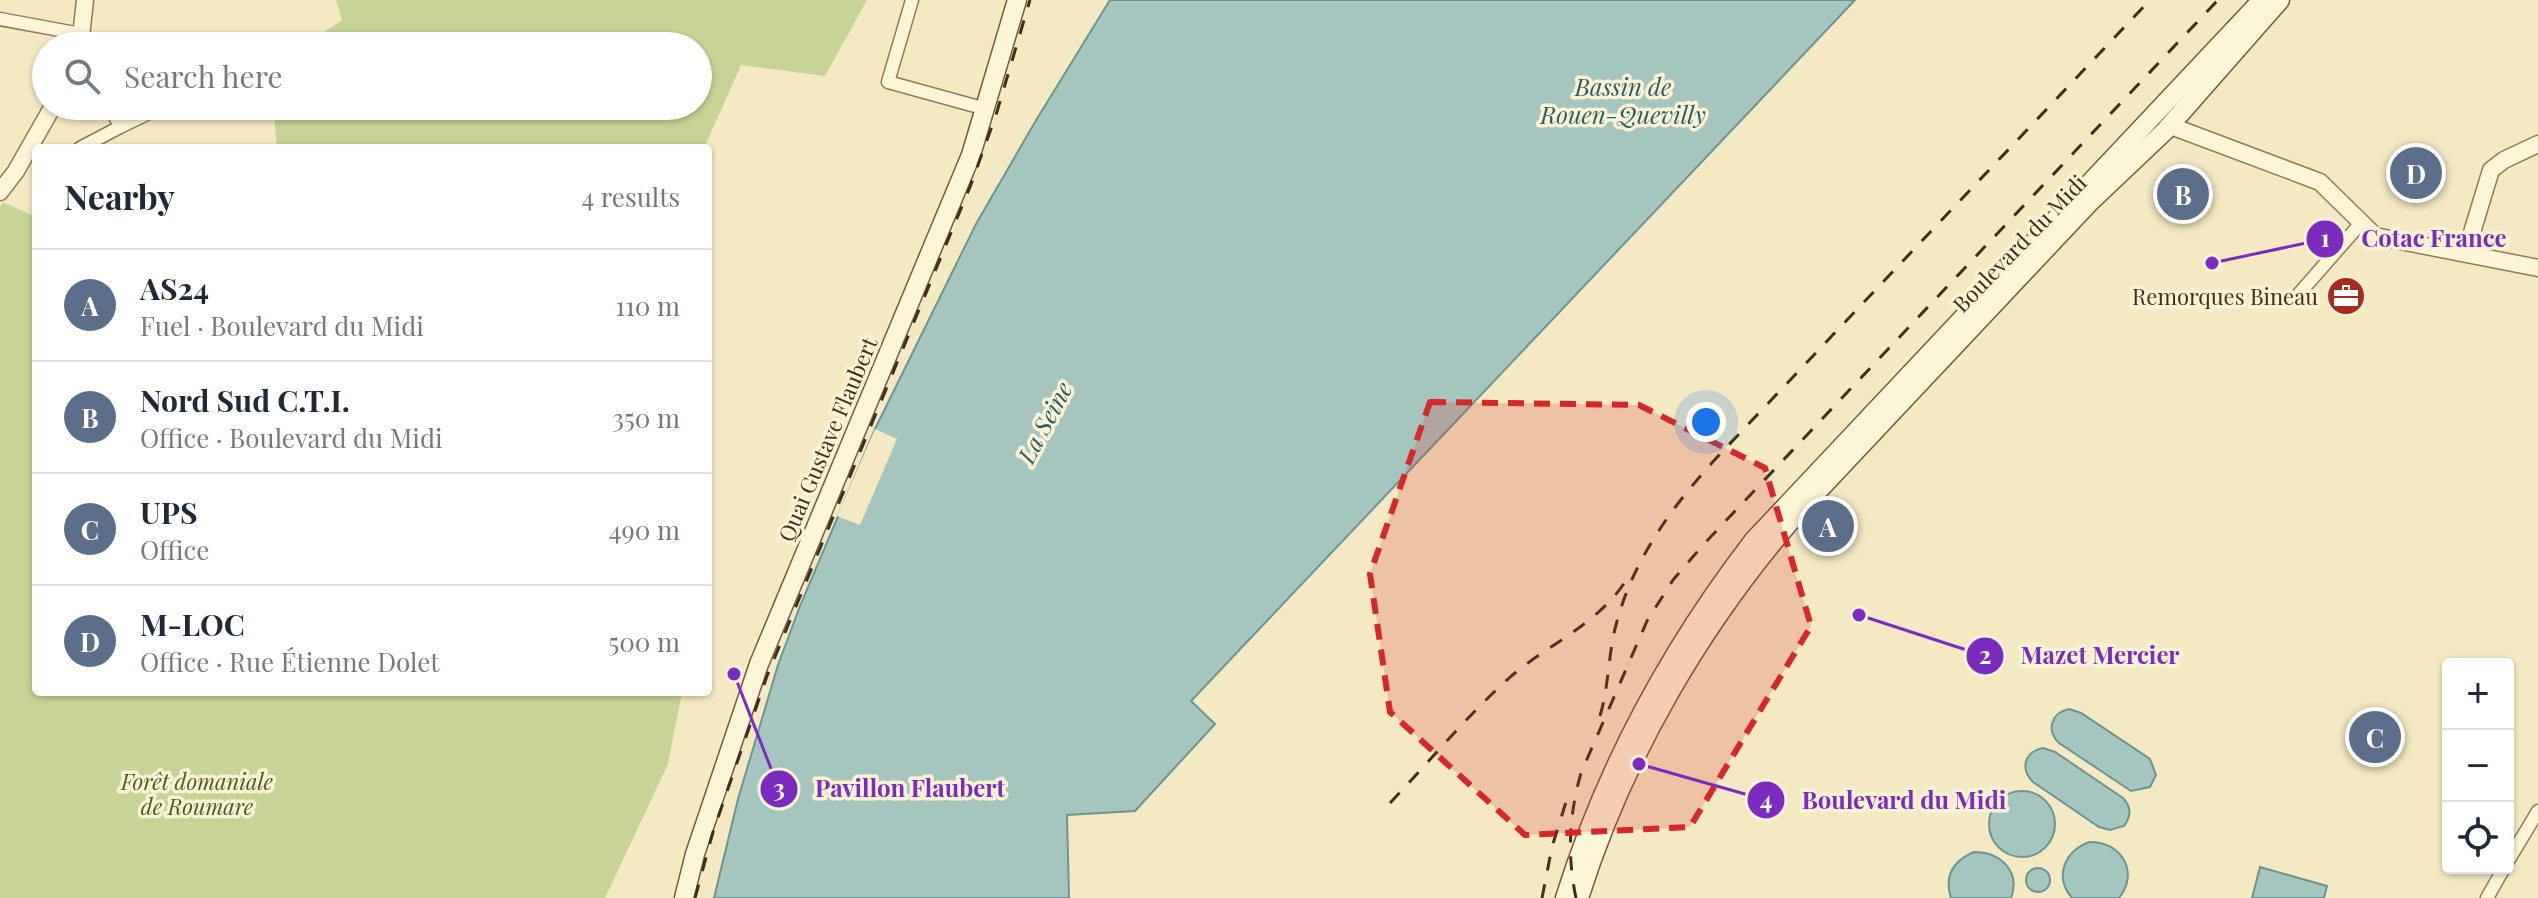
<!DOCTYPE html>
<html lang="en">
<head>
<meta charset="utf-8">
<style>
  :root { --surface:#fff; --page:#f6f6f7; --text:#1f2937; --muted:#747a83; --line:#e0e1e3; --accent:#111827 }
  body { margin:0; font-family:"Playfair Display",serif; background:var(--page); color:var(--text) }
  .controls { position:absolute; right:24px; bottom:24px; display:grid; overflow:hidden; border-radius:8px; box-shadow:0 2px 6px #0004 }
  .controls button { width:72px; height:72px; display:grid; place-items:center; padding:0; border:0; border-bottom:2px solid var(--line); background:var(--surface); color:var(--text); font:40px sans-serif }
  .you { position:absolute; left:1706px; top:422px; width:28px; height:28px; margin:-20px; border:6px solid #fff; border-radius:50%; background:#1a73e8; box-shadow:0 0 0 12px #1a73e833 }
  .badge { display:grid; place-items:center; width:52px; height:52px; border-radius:50%; background:var(--accent); color:#fff; font-size:26px; font-weight:700 }
  .pin { position:absolute; translate:-50% -50%; border:4px solid #fff; box-shadow:0 2px 8px #0006 }
  .list { margin:0; padding:0; list-style:none }
  h2 { display:flex; justify-content:space-between; align-items:center; height:104px; margin:0; padding:0 32px; font-size:34px }
  h2 small { font-size:26px; font-weight:400; color:var(--muted) }
  .list li { display:grid; grid-template-columns:52px 1fr auto; gap:24px; align-items:center; box-sizing:border-box; height:112px; padding:0 32px; border-top:2px solid var(--line) }
  .list b { display:block; font-size:30px; white-space:nowrap }
  .list p { margin:0; font-size:26px; white-space:nowrap; color:var(--muted) }
  .list em { font-size:26px; font-style:normal; color:var(--muted) }
  .icon { flex:none; width:44px; height:44px; fill:none; stroke:currentColor; stroke-width:2; stroke-linecap:round; stroke-linejoin:round }
  .map { position:relative; flex:none; width:2538px; height:898px; overflow:hidden }
  .search { position:absolute; background:var(--surface); box-shadow:0 2px 6px #0004; left:32px; top:32px; width:680px; height:88px; display:flex; align-items:center; gap:20px; box-sizing:border-box; padding:0 28px; border-radius:44px; color:var(--muted); font-size:30px }
  .panel { position:absolute; background:var(--surface); box-shadow:0 2px 6px #0004; left:32px; top:144px; width:680px; height:552px; border-radius:8px }
  .map>svg:first-child { display:block }
</style>
</head>
<body>
<div class="map">
<svg width="2538" height="898" viewBox="0 0 2538 898">
  <rect width="100%" height="100%" fill="#f4e9c3"/>
  <g fill="#c7d495">
    <path d="M 336,0 L 867,0 L 825,76 L 741,65 L 704,148 L 277,148 L 273,106 L 698,106 L 698,46 L 303,46 L 342,20 Z"/>
    <path d="M 3,202 L 36,217 L 36,692 L 682,692 L 668,764 L 605,898 L 0,898 L 0,207 Z"/>
  </g>
  <g fill="#a5c6bf" stroke="#6b968f" stroke-width="2">
    <path d="M 1110,0 L 1855,0 L 1191,701 L 1215,724 L 1135,811 L 1067,815 L 1069,898 L 714,898 L 738,799 L 778,665 L 800,606 L 875,429 L 976,224 L 1035,122 Z"/>
    <path d="M 2069,709 L 2081,713 L 2150,759 L 2156,775 L 2150,787 L 2131,791 L 2059,743 C 2046,730 2051,713 2069,709 Z"/>
    <path d="M 2043,748 L 2055,752 L 2123,798 C 2132,808 2131,816 2124,826 L 2110,830 L 2099,827 L 2033,782 C 2020,769 2024,752 2043,748 Z"/>
    <circle cx="2022" cy="824" r="33"/>
    <path d="M 2089,842 C 2121,841 2140,872 2119,898 L 2072,898 C 2054,877 2064,852 2089,842 Z"/>
    <path d="M 1974,852 C 2000,852 2021,871 2011,898 L 1951,898 C 1944,876 1953,861 1974,852 Z"/>
    <path d="M 2260,867 L 2327,886 L 2324,898 L 2252,898 Z"/>
    <circle cx="2038" cy="880" r="12"/>
  </g>
  <path fill="#f4e9c3" d="M 875,429 L 897,439 L 860,525 L 837,516 Z"/>
  <g fill="none" stroke-linecap="round" stroke-linejoin="round">
    <g stroke="#917a57" stroke-width="15">
      <g id="minor">
        <path d="M 912,0 L 888,82 L 986,109"/>
        <path d="M 0,19 L 81,34"/>
        <path d="M 160,46 L 167,42"/>
        <path d="M 110,106 L 120,127 L 163,106"/>
        <path d="M 80,148 L 120,127"/>
        <path d="M 2297,296 L 2361,223"/>
        <path d="M 2508,861 L 2538,811"/>
        <path d="M 2487,898 L 2504,868"/>
      </g>
    </g>
    <g stroke="#917a57" stroke-width="19">
      <g id="tertiary">
        <path d="M 80,46 L 85,0"/>
        <path d="M 2171,126 L 2320,182 L 2375,236 L 2538,268"/>
        <path d="M 0,192 L 16,171 L 53,106"/>
        <path d="M 2466,252 L 2491,170 L 2504,160 L 2538,144"/>
      </g>
    </g>
    <g stroke="#735b3a" stroke-width="21">
      <g id="secondary">
        <path d="M 684,898 L 695,854 L 759,664 L 971,155 L 1017,0"/>
        <path d="M 1565,898 C 1606,767 1670,649 1754,540 L 2262,0"/>
        <path d="M 1579,898 C 1624,755 1702,622 1801,509 L 2089,203 L 2165,131 L 2280,0"/>
      </g>
    </g>
    <use href="#minor" stroke="#fdf5d8" stroke-width="12"/>
    <use href="#tertiary" stroke="#fdf5d8" stroke-width="16"/>
    <use href="#secondary" stroke="#fdf5d8" stroke-width="18"/>
    <g stroke="#3f301d" stroke-width="3" stroke-dasharray="14 14" stroke-linecap="butt">
      <path d="M 1600,716 C 1609,686 1608,655 1616,625 C 1633,558 1676,501 1722,452 L 2150,0"/>
      <path d="M 1390,803 C 1429,762 1466,717 1508,679 C 1546,645 1596,626 1625,582"/>
      <path d="M 695,898 L 713,832 L 767,676 L 970,187 L 996,115 L 1030,0"/>
      <path d="M 1542,898 L 1552,847 L 1566,802"/>
      <path d="M 1576,898 C 1567,855 1569,815 1581,773 L 1647,621 L 1673,580 L 1703,545 L 2218,0"/>
    </g>
  </g>
  <path fill="#d62828" fill-opacity="0.2" stroke="#d62828" stroke-width="6" stroke-dasharray="16 10" stroke-linejoin="round" d="M 1430,402 L 1639,405 L 1765,468 L 1811,626 L 1690,827 L 1525,835 L 1390,712 L 1370,574 Z"/>
  <defs>
    <g id="office-disc" transform="scale(2)"><circle r="9.5" fill="#a8291f" stroke="#faf2d4"/><path d="M-6-3h4V-5.5h4V-3h4V5H-6ZM-1-4.5V-3h2v-1.5ZM-6 0V1H6V0Z" fill="#fff"/></g>
  </defs>
  <g fill-rule="evenodd">
    <use href="#office-disc" x="2346" y="296"/>
  </g>
  <g text-anchor="middle" dominant-baseline="central" stroke-width="7" stroke-linejoin="round" paint-order="stroke">
    <g font-size="22" fill="#3f301d" stroke="#faf2d4">
      <text transform="translate(2019 243) rotate(-46)">Boulevard du Midi</text>
      <text transform="translate(827 439) rotate(-67)">Quai Gustave Flaubert</text>
    </g>
    <g font-size="22" fill="#3f301d" stroke="#faf2d4" text-anchor="end">
      <text x="2318" y="296">Remorques Bineau</text>
    </g>
    <g font-size="22" font-style="italic" fill="#495e21" stroke="#faf2d4">
      <text x="197" y="781">Forêt domaniale<tspan x="197" dy="25">de Roumare</tspan></text>
    </g>
    <g font-size="24" font-style="italic" fill="#2a5f60" stroke="#faf2d4">
      <text x="1623" y="86">Bassin de<tspan x="1623" dy="28">Rouen-Quevilly</tspan></text>
      <text transform="translate(1044 422) rotate(-62)">La Seine</text>
    </g>
  </g>
  <path fill="none" stroke="#7b2cbf" stroke-width="3" d="M2212 263L2325 239M1859 615L1985 656M734 674L779 789M1639 764L1766 800"/>
  <g fill="#7b2cbf" stroke="#faf2d4" stroke-width="3">
    <circle cx="2212" cy="263" r="8"/>
    <circle cx="1859" cy="615" r="8"/>
    <circle cx="734" cy="674" r="8"/>
    <circle cx="1639" cy="764" r="8"/>
    <circle cx="2325" cy="239" r="20"/>
    <circle cx="1985" cy="656" r="20"/>
    <circle cx="779" cy="789" r="20"/>
    <circle cx="1766" cy="800" r="20"/>
  </g>
  <g font-size="24" text-anchor="middle" font-weight="bold" fill="#fff">
    <text x="2325" y="247">1</text>
    <text x="1985" y="664">2</text>
    <text x="779" y="797">3</text>
    <text x="1766" y="809">4</text>
  </g>
  <g font-size="24" text-anchor="middle" font-weight="bold" fill="#7b2cbf" stroke="#faf2d4" stroke-width="7" stroke-linejoin="round" paint-order="stroke">
    <text x="2434" y="247">Cotac France</text>
    <text x="2100" y="664">Mazet Mercier</text>
    <text x="910" y="797">Pavillon Flaubert</text>
    <text x="1904" y="809">Boulevard du Midi</text>
  </g>
</svg>
<div class="controls">
<button>+</button>
<button>−</button>
<button><svg class="icon" aria-label="locate" viewBox="0 0 24 24"><circle cx="12" cy="12" r="6"/><path d="M12 2v4M12 18v4M2 12h4M18 12h4"/></svg></button>
</div>
<div class="you"></div>
<div class="pin badge" style="left:1828px;top:526px;background:#5c6f8a">A</div>
<div class="pin badge" style="left:2183px;top:194px;background:#5c6f8a">B</div>
<div class="pin badge" style="left:2375px;top:737px;background:#5c6f8a">C</div>
<div class="pin badge" style="left:2416px;top:173px;background:#5c6f8a">D</div>
<div class="search"><svg class="icon" aria-label="search" viewBox="0 0 24 24"><circle cx="10" cy="10" r="6"/><path d="M15 15l6 6"/></svg>Search here</div>
<section class="panel">
<h2>Nearby<small>4 results</small></h2>
<ul class="list">
<li><span class="badge" style="background:#5c6f8a">A</span><div><b>AS24</b><p>Fuel · Boulevard du Midi</p></div><em>110 m</em></li>
<li><span class="badge" style="background:#5c6f8a">B</span><div><b>Nord Sud C.T.I.</b><p>Office · Boulevard du Midi</p></div><em>350 m</em></li>
<li><span class="badge" style="background:#5c6f8a">C</span><div><b>UPS</b><p>Office</p></div><em>490 m</em></li>
<li><span class="badge" style="background:#5c6f8a">D</span><div><b>M-LOC</b><p>Office · Rue Étienne Dolet</p></div><em>500 m</em></li>
</ul>
</section>
</div>
</body>
</html>
